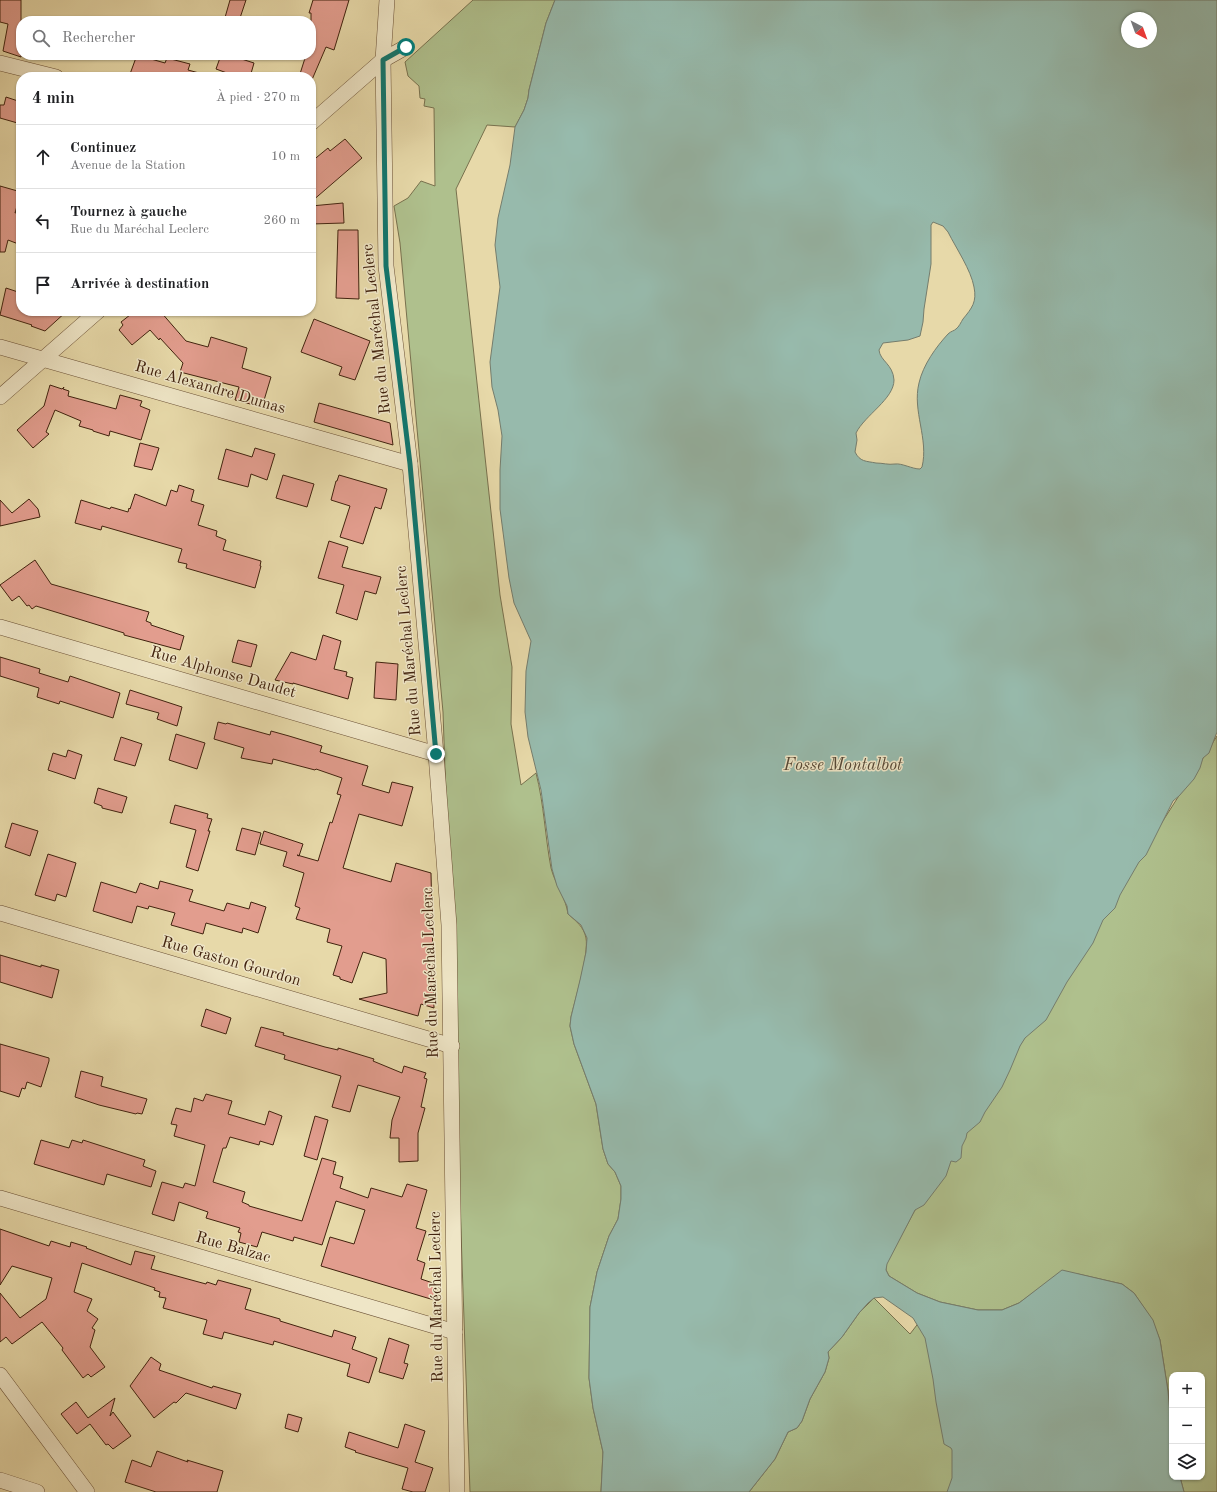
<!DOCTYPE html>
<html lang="fr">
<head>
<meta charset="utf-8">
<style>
  :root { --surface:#fff; --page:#f6f6f6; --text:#202124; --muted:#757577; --line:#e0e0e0 }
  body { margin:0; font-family:"Old Standard TT",serif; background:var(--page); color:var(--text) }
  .controls { position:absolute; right:12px; bottom:12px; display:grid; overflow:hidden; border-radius:8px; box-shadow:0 1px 3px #0004 }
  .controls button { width:36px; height:36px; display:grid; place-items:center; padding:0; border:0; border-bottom:1px solid var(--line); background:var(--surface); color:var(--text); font:20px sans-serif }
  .compass { position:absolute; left:1121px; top:12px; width:36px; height:36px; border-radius:50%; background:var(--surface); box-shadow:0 1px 3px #0004; rotate:139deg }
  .stop { position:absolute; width:12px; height:12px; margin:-9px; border:3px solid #0f766e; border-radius:50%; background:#fff }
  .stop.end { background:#0f766e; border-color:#fff; box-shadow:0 1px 4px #0008 }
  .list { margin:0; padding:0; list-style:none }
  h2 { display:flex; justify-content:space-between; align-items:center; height:52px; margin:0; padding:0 16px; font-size:17px }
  h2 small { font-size:13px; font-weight:400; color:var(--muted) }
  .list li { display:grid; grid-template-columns:26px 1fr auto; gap:12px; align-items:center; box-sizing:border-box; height:64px; padding:0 16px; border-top:1px solid var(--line) }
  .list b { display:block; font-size:15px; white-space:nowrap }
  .list p { margin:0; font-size:13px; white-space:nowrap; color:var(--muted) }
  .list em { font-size:13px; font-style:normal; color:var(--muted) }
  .icon { flex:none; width:22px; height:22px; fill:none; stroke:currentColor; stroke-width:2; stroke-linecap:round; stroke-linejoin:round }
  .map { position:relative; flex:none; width:1217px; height:1492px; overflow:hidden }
  .search { position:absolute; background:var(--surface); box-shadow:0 1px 3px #0004; left:16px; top:16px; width:300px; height:44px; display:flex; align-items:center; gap:10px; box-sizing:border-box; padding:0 14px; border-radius:16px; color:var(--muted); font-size:15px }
  .panel { position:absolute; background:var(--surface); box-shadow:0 1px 3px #0004; left:16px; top:72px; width:300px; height:244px; border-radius:16px }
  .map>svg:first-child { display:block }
</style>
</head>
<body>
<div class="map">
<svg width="1217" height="1492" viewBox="0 0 1217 1492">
  <rect width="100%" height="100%" fill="#e7d9a9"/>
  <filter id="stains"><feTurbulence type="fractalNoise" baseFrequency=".005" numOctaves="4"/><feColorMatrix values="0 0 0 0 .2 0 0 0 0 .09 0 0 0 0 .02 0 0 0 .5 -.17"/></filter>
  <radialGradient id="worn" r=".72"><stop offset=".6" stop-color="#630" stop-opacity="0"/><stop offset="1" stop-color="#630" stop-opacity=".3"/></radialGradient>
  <g fill="#afc08d" stroke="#78714e">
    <path d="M 473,0 L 555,0 L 546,23 L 529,90 L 528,98 L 524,110 L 515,127 L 487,125 L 456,189 L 500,595 L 512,667 L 511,724 L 521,785 L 536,773 C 544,804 545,836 551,868 C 555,884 566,898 568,914 C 576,921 584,927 586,938 C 589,954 575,1000 571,1017 L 570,1026 L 574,1044 L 596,1104 L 603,1149 L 608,1164 L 615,1172 L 621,1186 L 621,1199 L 618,1219 L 609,1236 L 597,1272 L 590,1307 L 589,1378 L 593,1408 L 603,1452 L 601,1492 L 470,1492 L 443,712 L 400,243 L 394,206 L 408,198 L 421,181 L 435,186 L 434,108 L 424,106 L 425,99 L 420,98 L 419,86 L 408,76 L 405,62 Z"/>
    <path d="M 1217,736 L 1217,1492 L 1184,1492 L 1180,1477 L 1202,1477 L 1202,1375 L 1172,1375 L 1172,1435 L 1168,1391 L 1160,1340 L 1152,1320 L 1134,1293 L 1122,1284 L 1078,1274 L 1033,1293 L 1019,1303 L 1002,1310 L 978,1310 L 940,1302 L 917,1293 L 889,1276 L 886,1270 L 886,1264 L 915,1210 Z"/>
    <path d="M 874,1298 L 910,1334 L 920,1321 L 936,1368 L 958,1467 L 949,1492 L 749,1492 L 775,1459 L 788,1432 L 797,1428 L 802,1421 L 810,1399 L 825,1372 L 829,1358 L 828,1352 L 842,1337 L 859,1313 Z"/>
  </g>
  <path fill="#97baac" stroke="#757d6d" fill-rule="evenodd" d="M 555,0 L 1217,0 L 1217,732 L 1209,753 L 1203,758 L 1200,768 L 1194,779 L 1179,796 L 1173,801 L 1146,855 L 1139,862 L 1120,895 L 1115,908 L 1103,920 L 1093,943 L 1067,982 L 1046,1020 L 1025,1038 L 1020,1046 L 1010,1070 L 1002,1087 L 985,1112 L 980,1122 L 967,1133 L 966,1138 L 962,1146 L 961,1158 L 956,1162 L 951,1161 L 946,1176 L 924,1205 L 915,1210 L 887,1264 L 886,1270 L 889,1276 L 917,1293 L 940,1302 L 978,1310 L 1002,1310 L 1019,1303 L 1062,1270 L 1122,1284 L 1134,1293 L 1153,1320 L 1160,1340 L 1168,1391 L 1172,1435 L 1172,1477 L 1180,1477 L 1184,1492 L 947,1492 L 952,1478 L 952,1450 L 951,1448 L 944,1444 L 936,1402 L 933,1379 L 925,1338 L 913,1318 L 883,1297 L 874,1298 L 868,1303 L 859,1313 L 842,1337 L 828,1352 L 829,1358 L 825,1372 L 810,1399 L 802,1421 L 797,1428 L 788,1432 L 775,1459 L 749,1492 L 601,1492 L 603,1452 L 593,1408 L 589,1378 L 590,1307 L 597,1272 L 609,1236 L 618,1219 L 621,1199 L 621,1186 L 615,1172 L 608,1164 L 603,1149 L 596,1104 L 574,1044 L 570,1026 L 571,1017 L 580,980 L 586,952 L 587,938 L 581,925 L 568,914 L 567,906 L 557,886 L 552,869 L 541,790 L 528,737 L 525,712 L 526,671 L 531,641 L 514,603 L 509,578 L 500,509 L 500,470 L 502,436 L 498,410 L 492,387 L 490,362 L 500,287 L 495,245 L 498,218 L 510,165 L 515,127 L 524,110 L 528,98 L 529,90 L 546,23 ZM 1127,18 L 1151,18 L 1151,42 L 1127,42 ZM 933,222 L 943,226 L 948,232 C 956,248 971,270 974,287 C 977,302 972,308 963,319 C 961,322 959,327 956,329 C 954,331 951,331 948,334 C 936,347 923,365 919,383 C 912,411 929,439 922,467 L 920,469 C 912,469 902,463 895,464 C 888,465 883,463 876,463 C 866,461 860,462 855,452 L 857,440 L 856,433 C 865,415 894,399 894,380 C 893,364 880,361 879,350 L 883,343 L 908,340 L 920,336 L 923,322 L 924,309 L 931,264 L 931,225 Z"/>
  <g fill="#e29d8e" stroke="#41220e">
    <path d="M 0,0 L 21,0 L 21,57 L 3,51 L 8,24 L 0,22 Z"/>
    <path d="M 230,0 L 246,0 L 239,21 L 224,21 Z"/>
    <path d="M 313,0 L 349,0 L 334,50 L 326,47 L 311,82 L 311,77 L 299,77 L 306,55 L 311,55 L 311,13 L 309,13 Z"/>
    <path d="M 137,55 L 165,63 L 167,58 L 190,64 L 188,70 L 199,73 L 198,77 L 143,77 L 130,74 Z"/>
    <path d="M 221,55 L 229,55 L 254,63 L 250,77 L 238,77 L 216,69 Z"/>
    <path d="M 6,97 L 21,102 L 21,124 L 0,118 L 0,105 L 4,105 Z"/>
    <path d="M 345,139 L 362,158 L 311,202 L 311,162 L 328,148 L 330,151 Z"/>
    <path d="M 0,186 L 21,192 L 15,213 L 21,211 L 21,245 L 8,240 L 5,252 L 0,252 Z"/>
    <path d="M 343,203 L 344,223 L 311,224 L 311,206 Z"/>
    <path d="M 338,230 L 358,230 L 359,299 L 336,298 Z"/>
    <path d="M 6,288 L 21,293 L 21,311 L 67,311 L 45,331 L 31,326 L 32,325 L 0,315 Z"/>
    <path d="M 135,311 L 160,311 L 186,341 L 208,347 L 211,337 L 247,348 L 242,368 L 271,377 L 262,407 L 235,400 L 239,387 L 180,372 L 183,363 L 160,338 L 159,340 L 150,330 L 132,345 L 119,330 L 123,325 L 121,322 Z"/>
    <path d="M 314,319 L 370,341 L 355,380 L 339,375 L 342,367 L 301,352 Z"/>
    <path d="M 50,385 L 62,389 L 64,387 L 63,389 L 69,391 L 68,396 L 116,409 L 120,395 L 142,401 L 140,406 L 150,410 L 141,440 L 110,431 L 109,436 L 93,431 L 93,430 L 79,426 L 81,421 L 55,410 L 46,432 L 49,434 L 33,448 L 17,430 L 44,406 Z"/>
    <path d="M 319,403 L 390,423 L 393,445 L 314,422 Z"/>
    <path d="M 140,443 L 159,448 L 152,470 L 134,466 Z"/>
    <path d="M 255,448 L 275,454 L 267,480 L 251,474 L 248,487 L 218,479 L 226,449 L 252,457 Z"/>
    <path d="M 283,475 L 314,484 L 307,507 L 276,498 Z"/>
    <path d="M 339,475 L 387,489 L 381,509 L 375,507 L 363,544 L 340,537 L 350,506 L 331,500 L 336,481 L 337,481 Z"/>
    <path d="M 179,485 L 194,490 L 191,501 L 204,505 L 198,525 L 217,531 L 216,536 L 226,540 L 223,550 L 261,561 L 260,566 L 261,566 L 255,588 L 186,568 L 187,564 L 178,562 L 182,549 L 102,526 L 101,530 L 75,523 L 81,500 L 110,509 L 111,507 L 128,512 L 129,508 L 130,509 L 135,494 L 166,506 L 171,490 L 177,492 Z"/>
    <path d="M 29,499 L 38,509 L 40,517 L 0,526 L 0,500 L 12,513 Z"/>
    <path d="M 329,541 L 348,547 L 342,567 L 381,577 L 376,594 L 365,591 L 357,620 L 336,613 L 344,585 L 318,578 Z"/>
    <path d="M 35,560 L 51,584 L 149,612 L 146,621 L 151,623 L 151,625 L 184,636 L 180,650 L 124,635 L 124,633 L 36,606 L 32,609 L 29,605 L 27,606 L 19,596 L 12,601 L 0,585 Z"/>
    <path d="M 323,635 L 341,641 L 334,669 L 347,672 L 346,676 L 353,678 L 348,699 L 293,683 L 293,684 L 275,680 L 291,652 L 316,660 Z"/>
    <path d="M 238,640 L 257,645 L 251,667 L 232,662 Z"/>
    <path d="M 0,657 L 40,669 L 39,673 L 68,682 L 70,676 L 120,693 L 113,718 L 60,701 L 59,704 L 37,697 L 39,688 L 0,676 Z"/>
    <path d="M 376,662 L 398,664 L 396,700 L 374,698 Z"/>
    <path d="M 130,690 L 182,707 L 177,726 L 157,719 L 159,713 L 126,704 Z"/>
    <path d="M 218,722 L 226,724 L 227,723 L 270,735 L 271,731 L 289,736 L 322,746 L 320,752 L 368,766 L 362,785 L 389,793 L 392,782 L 413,787 L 402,826 L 359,814 L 343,868 L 391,882 L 396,863 L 431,873 L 434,1008 L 421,1004 L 418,1016 L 359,999 L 387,993 L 386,959 L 363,952 L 352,983 L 340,979 L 340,977 L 333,975 L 342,946 L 327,942 L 330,929 L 296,919 L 300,908 L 295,906 L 304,873 L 283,866 L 287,852 L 260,844 L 264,831 L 303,844 L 299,856 L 297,855 L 318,861 L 330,822 L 332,823 L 341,795 L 337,794 L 342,778 L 316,769 L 315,770 L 273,759 L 272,764 L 241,758 L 244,748 L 214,739 Z"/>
    <path d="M 176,734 L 205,743 L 197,769 L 169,760 Z"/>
    <path d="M 121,737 L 142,744 L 135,766 L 114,760 Z"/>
    <path d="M 68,750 L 82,755 L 75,779 L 48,770 L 53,753 L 66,757 Z"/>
    <path d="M 98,788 L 127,797 L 122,813 L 102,808 L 102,806 L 94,803 Z"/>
    <path d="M 175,805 L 208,814 L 207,818 L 212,819 L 208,831 L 210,831 L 198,871 L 186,867 L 196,830 L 170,823 Z"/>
    <path d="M 12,823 L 38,831 L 30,856 L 5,847 Z"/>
    <path d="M 242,828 L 261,833 L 255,855 L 236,850 Z"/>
    <path d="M 48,854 L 76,863 L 66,897 L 57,894 L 55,901 L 35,895 Z"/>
    <path d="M 160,881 L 193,890 L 189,901 L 224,911 L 227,903 L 249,909 L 251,902 L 266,907 L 258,933 L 243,928 L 242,933 L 206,923 L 203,934 L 171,925 L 175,913 L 149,906 L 148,909 L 137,906 L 132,923 L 93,911 L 101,882 L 136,893 L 140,883 L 158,889 Z"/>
    <path d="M 0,955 L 41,967 L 41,965 L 59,970 L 52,998 L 0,982 Z"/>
    <path d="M 206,1009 L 231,1018 L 226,1034 L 201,1026 Z"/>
    <path d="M 261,1027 L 284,1033 L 283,1035 L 325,1047 L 338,1050 L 338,1048 L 374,1059 L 373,1061 L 402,1073 L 404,1066 L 426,1073 L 424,1078 L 427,1079 L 421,1107 L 425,1108 L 418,1133 L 418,1161 L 399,1162 L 399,1138 L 390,1138 L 392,1120 L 400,1097 L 358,1085 L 350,1112 L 332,1107 L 341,1076 L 284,1059 L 285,1055 L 255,1046 Z"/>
    <path d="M 0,1044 L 49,1058 L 49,1061 L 41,1087 L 27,1082 L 25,1089 L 22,1088 L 19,1097 L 0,1091 Z"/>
    <path d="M 81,1071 L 103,1077 L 101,1086 L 147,1099 L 142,1114 L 137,1113 L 136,1114 L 99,1105 L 75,1097 Z"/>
    <path d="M 206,1094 L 232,1101 L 228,1114 L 265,1125 L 269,1111 L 282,1116 L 273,1145 L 260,1141 L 259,1145 L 230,1137 L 226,1148 L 223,1148 L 213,1182 L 245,1192 L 242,1202 L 249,1205 L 249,1206 L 302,1221 L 322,1158 L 336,1162 L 333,1174 L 343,1177 L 340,1188 L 368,1198 L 371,1188 L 402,1197 L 407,1184 L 427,1190 L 416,1228 L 426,1231 L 417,1260 L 425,1263 L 421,1279 L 439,1285 L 434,1300 L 321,1266 L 330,1237 L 354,1244 L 365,1210 L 336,1201 L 322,1245 L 294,1237 L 293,1241 L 262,1232 L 257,1247 L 239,1242 L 241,1233 L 238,1232 L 240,1228 L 206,1218 L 208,1212 L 179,1202 L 174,1221 L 152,1214 L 162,1182 L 183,1188 L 185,1183 L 195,1186 L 205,1145 L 174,1136 L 177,1125 L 171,1124 L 176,1108 L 191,1112 L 194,1098 L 203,1101 Z"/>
    <path d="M 315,1116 L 328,1120 L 317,1160 L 304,1156 Z"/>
    <path d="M 41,1140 L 69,1148 L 72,1140 L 82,1143 L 83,1140 L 145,1160 L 143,1166 L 156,1171 L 151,1187 L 107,1174 L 104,1185 L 34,1164 Z"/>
    <path d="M 0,1229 L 49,1246 L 51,1241 L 70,1247 L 71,1242 L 87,1247 L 86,1248 L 131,1265 L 135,1251 L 155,1256 L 151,1269 L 206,1284 L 207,1282 L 216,1285 L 218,1280 L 251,1289 L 245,1309 L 280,1319 L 280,1321 L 332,1337 L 334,1330 L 356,1337 L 352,1349 L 377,1358 L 369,1383 L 347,1376 L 350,1364 L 274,1341 L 273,1345 L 224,1332 L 222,1339 L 203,1334 L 207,1320 L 163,1308 L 166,1298 L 159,1297 L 160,1292 L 154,1290 L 155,1288 L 82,1263 L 74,1292 L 92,1299 L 87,1311 L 98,1319 L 92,1328 L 95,1330 L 90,1347 L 105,1367 L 91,1377 L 88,1374 L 83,1378 L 62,1350 L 63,1348 L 42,1322 L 12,1344 L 6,1337 L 0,1342 L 0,1293 L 20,1318 L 46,1299 L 52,1278 L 12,1266 L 0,1285 Z"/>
    <path d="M 389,1338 L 409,1345 L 404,1363 L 408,1364 L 403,1379 L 379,1372 Z"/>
    <path d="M 151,1357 L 161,1364 L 159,1370 L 212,1388 L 213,1386 L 241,1394 L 236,1409 L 186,1393 L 176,1403 L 174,1402 L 154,1418 L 130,1386 Z"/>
    <path d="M 115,1398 L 110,1416 L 113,1412 L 131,1436 L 113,1449 L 108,1444 L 106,1445 L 90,1424 L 77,1434 L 61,1414 L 76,1402 L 88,1418 Z"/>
    <path d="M 288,1414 L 302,1418 L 298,1432 L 285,1428 Z"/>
    <path d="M 405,1424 L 425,1431 L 415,1462 L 433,1468 L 425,1492 L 413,1492 L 402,1489 L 408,1468 L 355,1452 L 356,1451 L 345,1447 L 349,1432 L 398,1448 Z"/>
    <path d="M 157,1451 L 188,1462 L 187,1460 L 223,1471 L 217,1492 L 156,1492 L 125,1482 L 132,1460 L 151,1467 Z"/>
  </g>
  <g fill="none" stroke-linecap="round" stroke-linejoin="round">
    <g stroke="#6a5035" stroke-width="16">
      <g id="minor">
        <path d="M 387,0 L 383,60 L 386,266 L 410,464 L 436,754 L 449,925 L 457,1492"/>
        <path d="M 0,63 L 56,77"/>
        <path d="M 311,123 L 383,60 L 406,47"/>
        <path d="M 0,347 L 410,464"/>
        <path d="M 0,397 L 98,311"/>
        <path d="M 0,627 L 436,754"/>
        <path d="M 0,913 L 452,1046"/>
        <path d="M 0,1198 L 455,1332"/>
        <path d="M 0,1375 L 87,1492"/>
        <path d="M 0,1480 L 37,1492"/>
      </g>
    </g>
    <use href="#minor" stroke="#efe6c7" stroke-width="15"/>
  </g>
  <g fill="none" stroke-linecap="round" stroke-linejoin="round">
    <path stroke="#0f766e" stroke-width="5" d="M 406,47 L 383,60 L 386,266 L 410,464 L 436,754"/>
  </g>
  <g text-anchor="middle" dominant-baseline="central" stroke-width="3" stroke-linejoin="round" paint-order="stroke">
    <g font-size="16" fill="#41220e" stroke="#efe6c7">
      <text transform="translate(377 329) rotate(-96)">Rue du Maréchal Leclerc</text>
      <text transform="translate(210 388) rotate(16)">Rue Alexandre Dumas</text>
      <text transform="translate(409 651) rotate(-95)">Rue du Maréchal Leclerc</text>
      <text transform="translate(223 673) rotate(16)">Rue Alphonse Daudet</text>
      <text transform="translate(231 962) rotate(16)">Rue Gaston Gourdon</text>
      <text transform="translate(431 973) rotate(-92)">Rue du Maréchal Leclerc</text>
      <text transform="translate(233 1248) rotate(16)">Rue Balzac</text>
      <text transform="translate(437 1297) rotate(-91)">Rue du Maréchal Leclerc</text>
    </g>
    <g font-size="17" font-style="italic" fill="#564836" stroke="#efe6c7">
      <text x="843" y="765">Fosse Montalbot</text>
    </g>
  </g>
  <rect width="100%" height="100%" filter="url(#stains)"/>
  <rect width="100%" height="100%" fill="url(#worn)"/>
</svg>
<div class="controls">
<button>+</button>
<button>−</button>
<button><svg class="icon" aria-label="layers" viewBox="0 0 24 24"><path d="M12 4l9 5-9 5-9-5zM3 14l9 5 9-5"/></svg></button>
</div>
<svg class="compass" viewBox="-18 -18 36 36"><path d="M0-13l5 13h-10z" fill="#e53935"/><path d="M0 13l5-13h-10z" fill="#757577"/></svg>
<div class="stop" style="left:406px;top:47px"></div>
<div class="stop end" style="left:436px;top:754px"></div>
<div class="search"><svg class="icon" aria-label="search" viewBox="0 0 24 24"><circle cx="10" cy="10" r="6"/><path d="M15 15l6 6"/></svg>Rechercher</div>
<section class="panel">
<h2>4 min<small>À pied · 270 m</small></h2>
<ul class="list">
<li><svg class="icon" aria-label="ahead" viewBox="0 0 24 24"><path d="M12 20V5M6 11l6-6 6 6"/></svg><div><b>Continuez</b><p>Avenue de la Station</p></div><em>10 m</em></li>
<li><svg class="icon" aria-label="left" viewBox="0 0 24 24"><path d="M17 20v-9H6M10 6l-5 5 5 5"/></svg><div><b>Tournez à gauche</b><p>Rue du Maréchal Leclerc</p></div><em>260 m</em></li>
<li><svg class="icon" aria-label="arrive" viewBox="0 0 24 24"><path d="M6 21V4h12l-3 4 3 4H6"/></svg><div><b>Arrivée à destination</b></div></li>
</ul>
</section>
</div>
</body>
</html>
